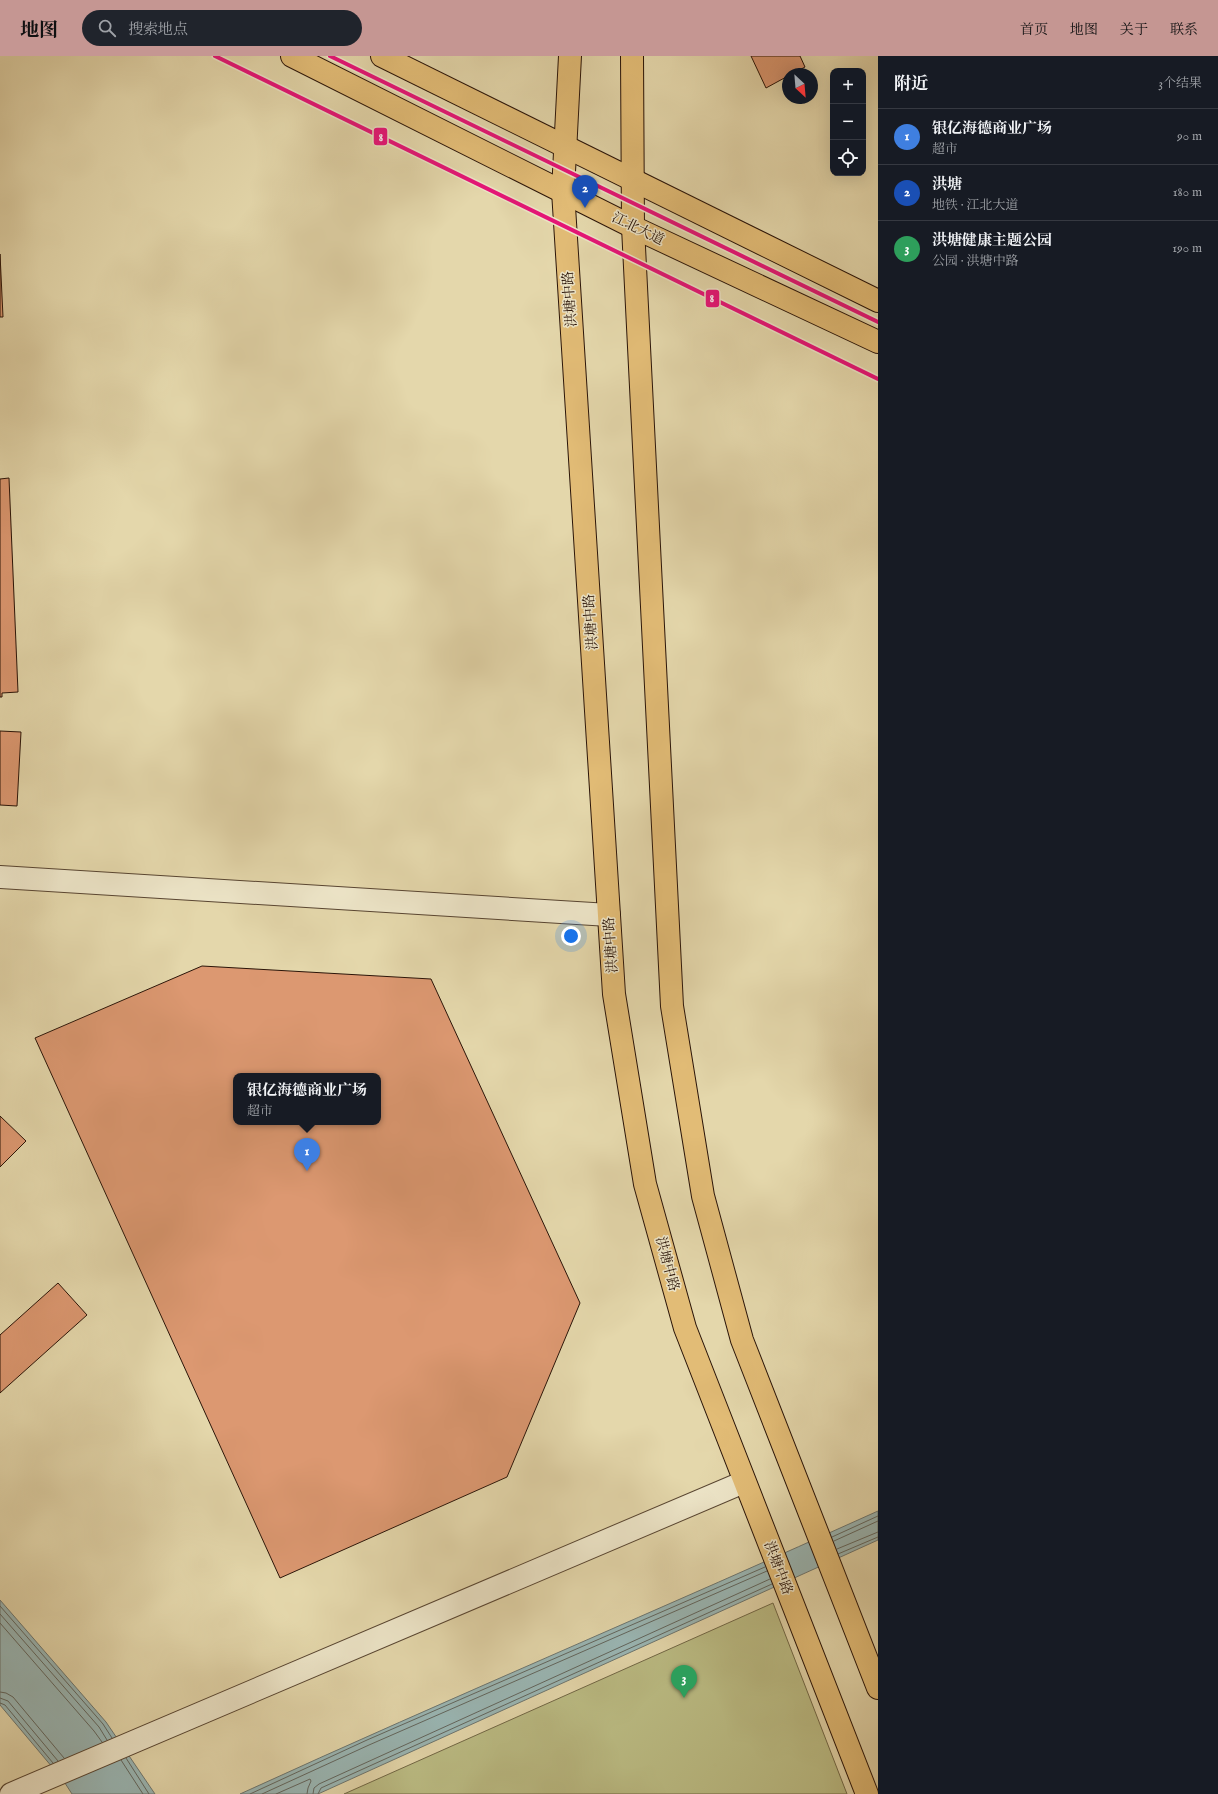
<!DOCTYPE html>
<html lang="zh">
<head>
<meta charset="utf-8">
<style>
  :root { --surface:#171b24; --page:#20242c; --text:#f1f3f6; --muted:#9ea1a6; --line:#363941; --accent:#c59692 }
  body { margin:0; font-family:"IM FELL English","Noto Serif SC",serif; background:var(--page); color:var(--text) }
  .controls { position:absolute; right:12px; top:12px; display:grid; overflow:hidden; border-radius:8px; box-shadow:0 4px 16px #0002 }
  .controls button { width:36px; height:36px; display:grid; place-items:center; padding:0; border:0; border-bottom:1px solid var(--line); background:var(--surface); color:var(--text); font:20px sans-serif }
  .compass { position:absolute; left:782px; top:12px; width:36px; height:36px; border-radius:50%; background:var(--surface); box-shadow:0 4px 16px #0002; rotate:154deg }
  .you { position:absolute; left:571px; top:880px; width:14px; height:14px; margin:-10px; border:3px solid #fff; border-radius:50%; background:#1a73e8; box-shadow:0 0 0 6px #1a73e833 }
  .badge { display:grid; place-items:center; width:26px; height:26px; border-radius:50%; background:var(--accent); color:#fff; font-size:13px; font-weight:700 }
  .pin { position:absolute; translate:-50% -33px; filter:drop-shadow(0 1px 2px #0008) }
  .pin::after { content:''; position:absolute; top:21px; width:14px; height:12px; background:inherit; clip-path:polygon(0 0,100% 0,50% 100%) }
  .popup { position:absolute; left:233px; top:1017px; width:148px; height:52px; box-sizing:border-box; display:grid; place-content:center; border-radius:8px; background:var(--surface); filter:drop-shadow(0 1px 3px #0005); font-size:13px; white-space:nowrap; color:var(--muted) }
  .popup b { font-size:15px; color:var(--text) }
  .popup::after { content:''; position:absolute; left:50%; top:100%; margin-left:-8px; border:8px solid transparent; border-top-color:var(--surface) }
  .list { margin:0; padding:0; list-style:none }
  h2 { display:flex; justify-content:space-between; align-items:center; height:52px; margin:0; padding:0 16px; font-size:17px }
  h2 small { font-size:13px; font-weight:400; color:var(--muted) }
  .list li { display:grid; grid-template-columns:26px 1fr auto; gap:12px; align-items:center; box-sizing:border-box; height:56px; padding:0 16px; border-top:1px solid var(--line) }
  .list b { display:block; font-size:15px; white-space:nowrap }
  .list p { margin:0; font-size:13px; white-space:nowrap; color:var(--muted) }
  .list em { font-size:13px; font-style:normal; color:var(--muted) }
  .icon { flex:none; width:22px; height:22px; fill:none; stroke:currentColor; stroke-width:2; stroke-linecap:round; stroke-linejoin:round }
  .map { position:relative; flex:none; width:878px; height:1738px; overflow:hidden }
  header { display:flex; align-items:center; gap:24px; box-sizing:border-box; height:56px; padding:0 20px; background:var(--accent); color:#111 }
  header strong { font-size:19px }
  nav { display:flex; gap:22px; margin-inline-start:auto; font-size:14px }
  .search { width:280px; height:36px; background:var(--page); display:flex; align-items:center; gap:10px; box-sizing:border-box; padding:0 14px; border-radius:22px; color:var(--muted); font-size:15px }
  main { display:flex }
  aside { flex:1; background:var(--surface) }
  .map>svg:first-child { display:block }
</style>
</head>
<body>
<header>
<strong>地图</strong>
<div class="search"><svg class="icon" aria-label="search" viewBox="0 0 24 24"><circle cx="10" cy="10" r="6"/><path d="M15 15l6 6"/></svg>搜索地点</div>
<nav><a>首页</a><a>地图</a><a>关于</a><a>联系</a></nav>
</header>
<main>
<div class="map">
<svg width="878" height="1738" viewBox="0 0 878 1738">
  <rect width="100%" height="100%" fill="#e4d7ab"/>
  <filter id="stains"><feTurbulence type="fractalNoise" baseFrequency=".005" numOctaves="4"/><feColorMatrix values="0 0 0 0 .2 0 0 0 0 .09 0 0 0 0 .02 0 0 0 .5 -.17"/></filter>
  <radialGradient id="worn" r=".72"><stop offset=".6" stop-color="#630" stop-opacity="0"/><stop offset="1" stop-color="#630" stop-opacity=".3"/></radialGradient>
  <path fill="#bbbc84" stroke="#726846" d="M 773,1547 L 847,1738 L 344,1738 Z"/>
  <g fill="#9ab7b5" stroke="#6d7670">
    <path d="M 878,1455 L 878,1484 L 318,1738 L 240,1738 C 452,1641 666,1551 878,1455 Z"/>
    <path d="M 0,1544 L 106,1666 L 155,1738 L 72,1738 L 63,1724 L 0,1649 Z"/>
  </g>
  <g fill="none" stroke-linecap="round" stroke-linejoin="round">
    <g stroke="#62665e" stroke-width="1">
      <path d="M 832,1481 L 878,1460"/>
      <path d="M 834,1485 L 878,1465"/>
      <path d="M 837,1493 L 878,1476"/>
      <path d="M 838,1498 L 878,1481"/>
      <path d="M 0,1550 L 103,1668 L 112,1682"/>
      <path d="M 0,1558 L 99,1671 L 107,1684"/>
      <path d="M 0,1567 L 94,1675 L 102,1686"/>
      <path d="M 0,1636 L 6,1637 L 13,1641 L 64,1702"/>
      <path d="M 0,1642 L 8,1645 L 58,1705"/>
      <path d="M 0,1647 L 5,1649 L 53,1707"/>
      <path d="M 126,1702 L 149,1738"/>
      <path d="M 121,1704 L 143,1738"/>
      <path d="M 250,1738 L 367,1684 L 765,1511"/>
      <path d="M 262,1738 L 369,1689 L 767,1515"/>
      <path d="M 276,1738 L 310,1723 L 311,1725 L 308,1732 L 307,1738"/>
      <path d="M 313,1738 L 314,1732 L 319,1728 L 770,1523"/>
      <path d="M 318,1738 L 321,1732 L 772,1528"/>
    </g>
  </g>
  <g fill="#dc9871" stroke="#2a1408" fill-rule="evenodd">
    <path d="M 751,0 L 800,0 L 805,11 L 792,18 L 788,18 L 788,20 L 766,32 Z"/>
    <path d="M 0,198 L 3,261 L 0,261 Z"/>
    <path d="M 9,422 L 18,636 L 2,637 L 2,641 L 0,641 L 0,423 Z"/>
    <path d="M 0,675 L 21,676 L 17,750 L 0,749 Z"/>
    <path d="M 202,910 L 431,923 L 580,1247 L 507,1421 L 280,1522 L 35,982 ZM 236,1020 L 378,1020 L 378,1066 L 236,1066 Z"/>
    <path d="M 0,1060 L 26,1085 L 0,1111 Z"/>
    <path d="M 58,1227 L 87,1259 L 0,1337 L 0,1279 Z"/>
  </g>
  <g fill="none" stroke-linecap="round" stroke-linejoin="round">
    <g stroke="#584531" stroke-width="24">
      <g id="minor">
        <path d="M 0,821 L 609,859"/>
        <path d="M 11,1738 L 744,1426"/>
      </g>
    </g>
    <g stroke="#2a1408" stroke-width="24">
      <g id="major">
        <path d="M 292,0 L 633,171 L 878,286"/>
        <path d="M 382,0 L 878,245"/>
        <path d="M 570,0 L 563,135 L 614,938 L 645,1128 L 685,1272 L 867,1738"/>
        <path d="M 632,0 L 633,171 L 672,950 L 703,1140 L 742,1284 L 878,1632"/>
      </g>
    </g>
    <use href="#minor" stroke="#ede5c8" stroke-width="22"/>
    <use href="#major" stroke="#e2bc76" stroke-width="22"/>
    <g stroke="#ede5c8" stroke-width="7">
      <g id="metro-1">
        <path d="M 215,0 L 878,323"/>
        <path d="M 330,0 L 878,266"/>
      </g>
    </g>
    <use href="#metro-1" stroke="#e61477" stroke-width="4"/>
  </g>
  <g text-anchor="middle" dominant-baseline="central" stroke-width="3" stroke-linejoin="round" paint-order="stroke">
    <g font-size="14" fill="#2a1408" stroke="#ede5c8">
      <text transform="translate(638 173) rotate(26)">江北大道</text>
      <text transform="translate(570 243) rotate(-94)">洪塘中路</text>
      <text transform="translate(591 566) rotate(-94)">洪塘中路</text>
      <text transform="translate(611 889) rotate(-94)">洪塘中路</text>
      <text transform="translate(667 1208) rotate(75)">洪塘中路</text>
      <text transform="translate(778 1512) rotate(69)">洪塘中路</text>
    </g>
  </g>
  <g stroke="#ede5c8" stroke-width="1.5">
    <rect x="373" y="71" width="15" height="19" rx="4" fill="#e61477"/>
    <rect x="705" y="233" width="15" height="19" rx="4" fill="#e61477"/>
  </g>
  <g font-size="11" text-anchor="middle" font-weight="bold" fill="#fff">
    <text x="381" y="85">8</text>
    <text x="712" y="246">8</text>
  </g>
  <rect width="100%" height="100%" filter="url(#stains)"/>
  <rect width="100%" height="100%" fill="url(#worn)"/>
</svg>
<div class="controls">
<button>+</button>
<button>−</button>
<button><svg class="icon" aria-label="locate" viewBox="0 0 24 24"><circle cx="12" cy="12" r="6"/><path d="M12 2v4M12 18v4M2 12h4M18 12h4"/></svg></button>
</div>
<svg class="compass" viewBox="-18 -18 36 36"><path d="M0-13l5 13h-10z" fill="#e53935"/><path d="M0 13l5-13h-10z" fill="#9ea1a6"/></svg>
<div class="you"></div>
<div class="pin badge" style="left:307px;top:1115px;background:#3f7fe0">1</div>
<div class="popup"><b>银亿海德商业广场</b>超市</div>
<div class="pin badge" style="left:585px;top:152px;background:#1a4fb4">2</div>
<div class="pin badge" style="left:684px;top:1642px;background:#2e9e5b">3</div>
</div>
<aside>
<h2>附近<small>3个结果</small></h2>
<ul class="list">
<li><span class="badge" style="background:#3f7fe0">1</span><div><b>银亿海德商业广场</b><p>超市</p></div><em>90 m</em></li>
<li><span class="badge" style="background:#1a4fb4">2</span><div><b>洪塘</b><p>地铁 · 江北大道</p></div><em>180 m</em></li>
<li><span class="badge" style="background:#2e9e5b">3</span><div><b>洪塘健康主题公园</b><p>公园 · 洪塘中路</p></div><em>190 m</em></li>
</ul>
</aside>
</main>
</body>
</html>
